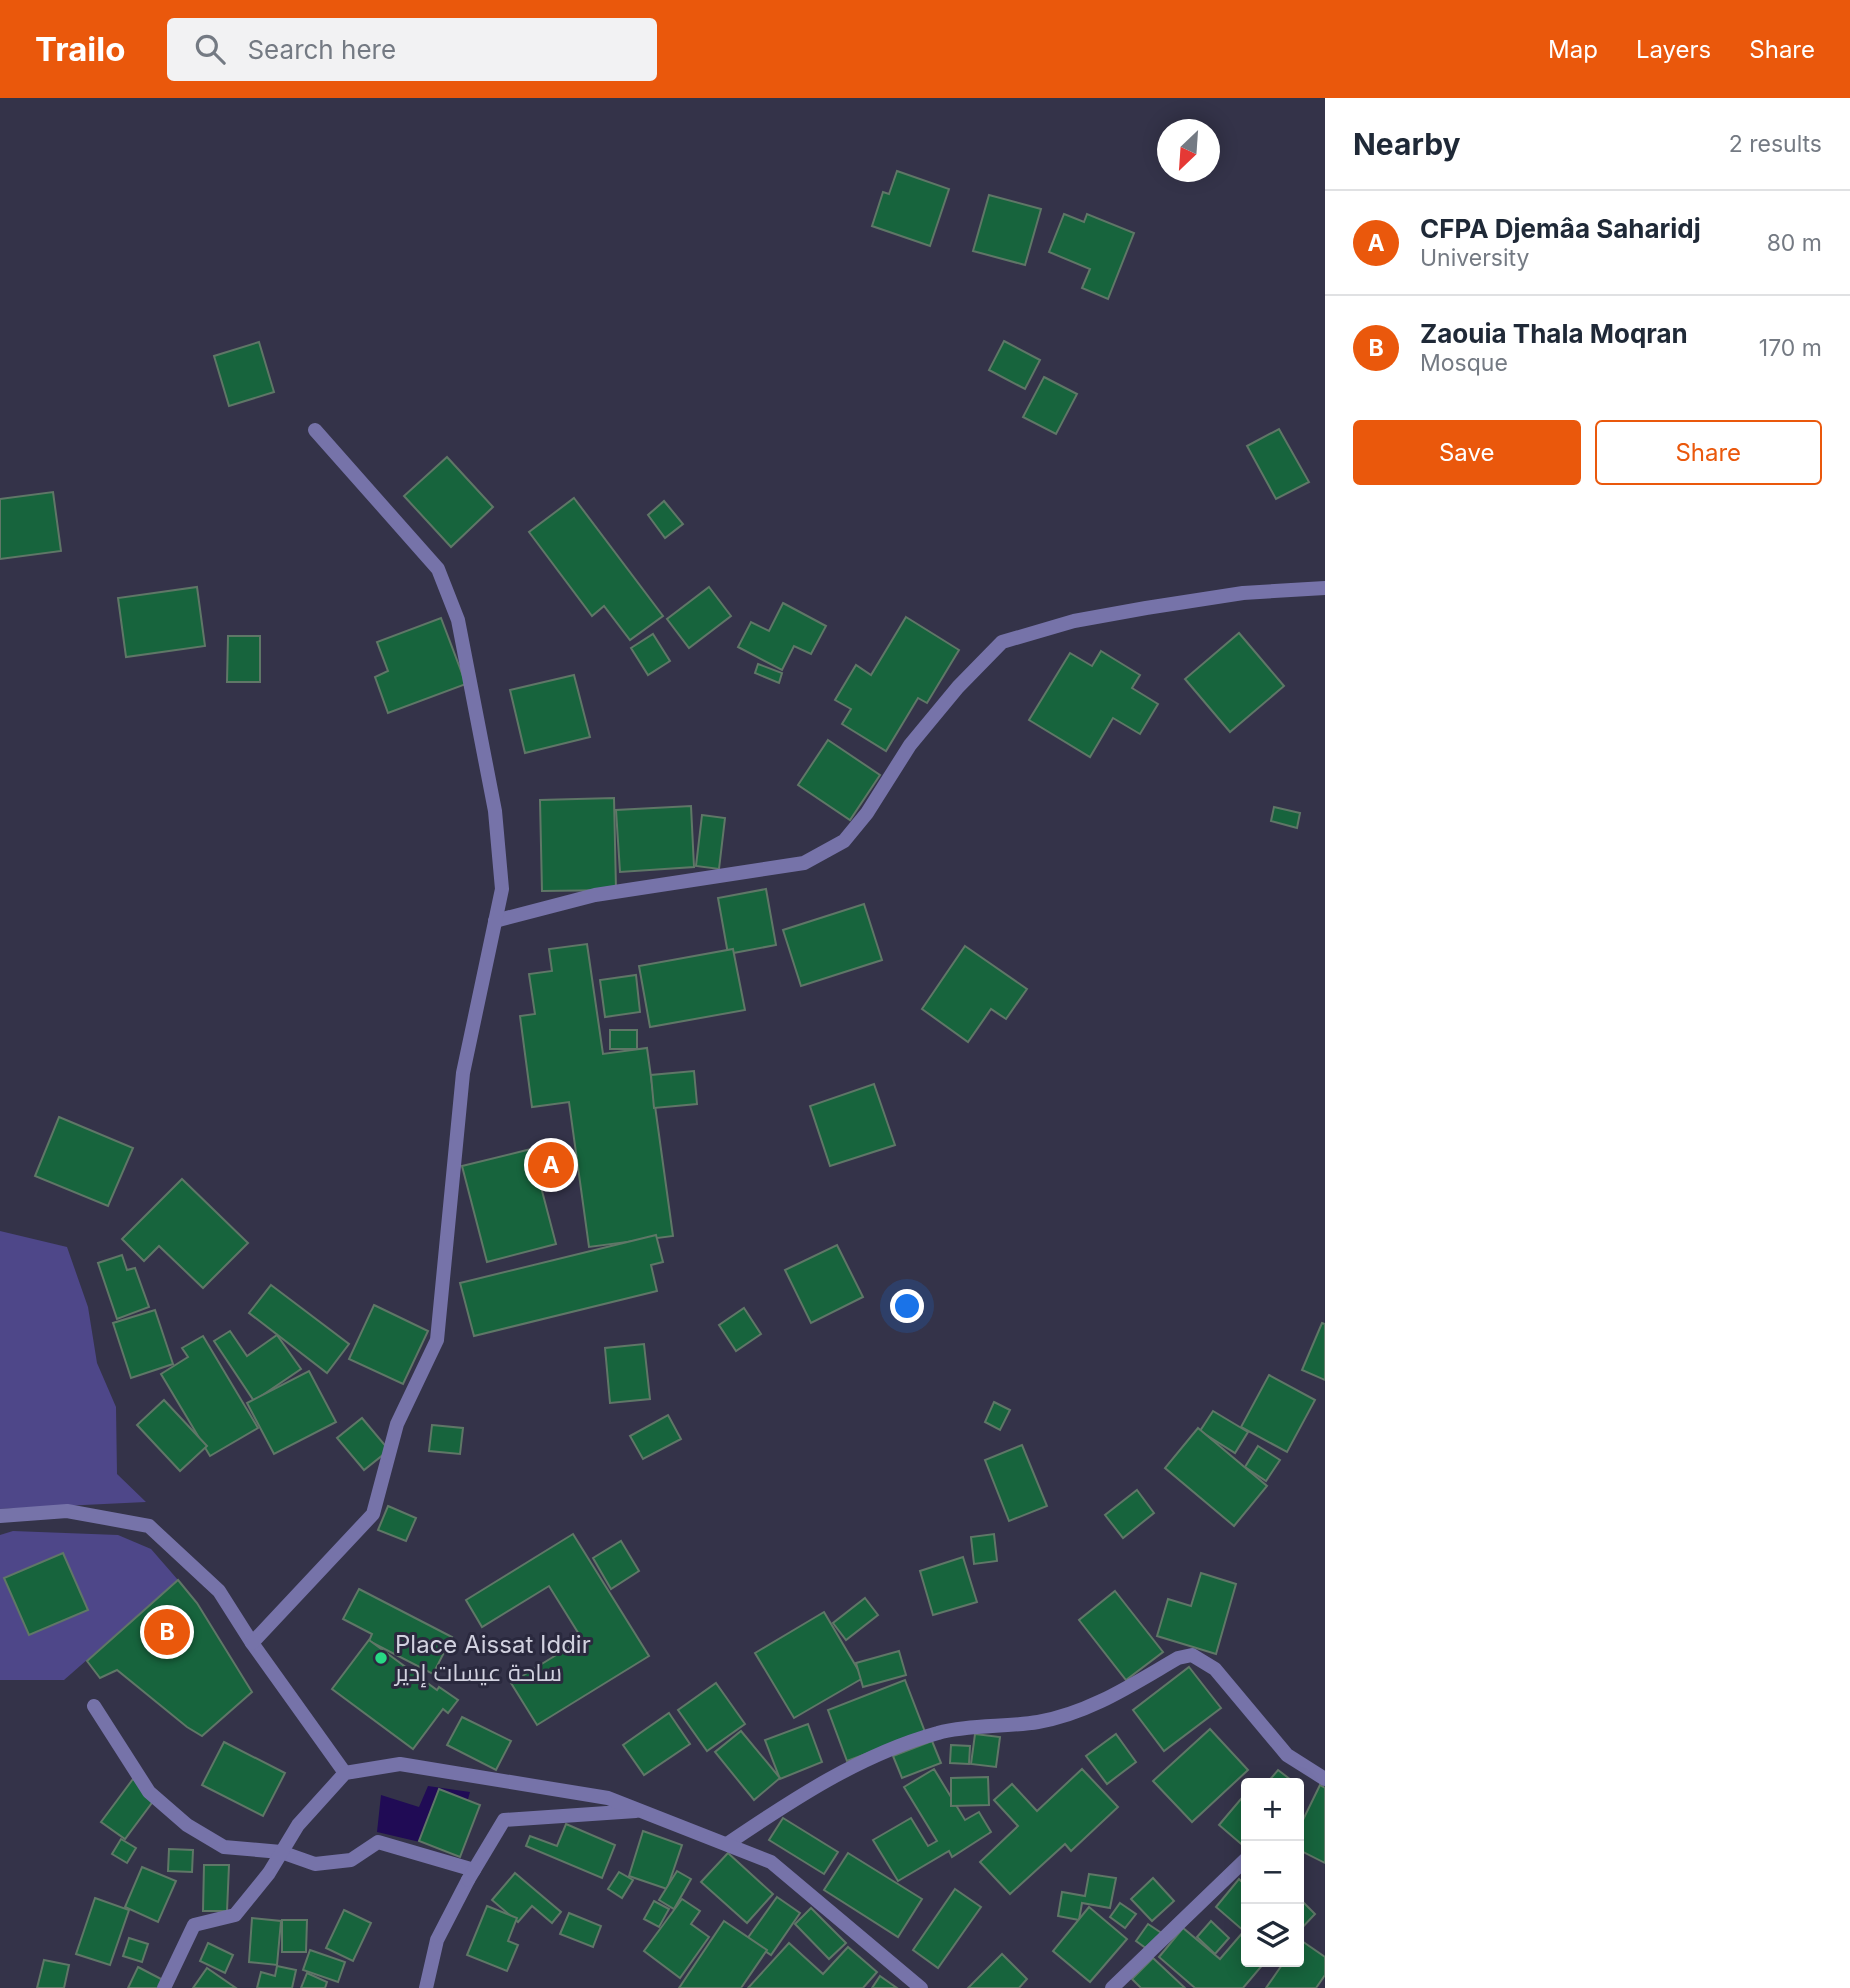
<!DOCTYPE html>
<html lang="en">
<head>
<meta charset="utf-8">
<style>
  :root { --surface:#fff; --page:#f2f2f3; --text:#1f2937; --muted:#747a83; --line:#e0e1e3; --accent:#ea580c }
  body { margin:0; font-family:Inter,Cairo,sans-serif; background:var(--page); color:var(--text) }
  .controls { position:absolute; right:21px; bottom:21px; display:grid; overflow:hidden; border-radius:7px; box-shadow:0 4px 18px #0003 }
  .controls button { width:63px; height:63px; display:grid; place-items:center; padding:0; border:0; border-bottom:2px solid var(--line); background:var(--surface); color:var(--text); font:35px sans-serif }
  .compass { position:absolute; left:1157px; top:21px; width:63px; height:63px; border-radius:50%; background:var(--surface); box-shadow:0 4px 18px #0003; rotate:205deg }
  .you { position:absolute; left:908px; top:1209px; width:24px; height:24px; margin:-18px; border:5px solid #fff; border-radius:50%; background:#1a73e8; box-shadow:0 0 0 10px #1a73e833 }
  .badge { display:grid; place-items:center; width:46px; height:46px; border-radius:50%; background:var(--accent); color:#fff; font-size:23px; font-weight:700 }
  .pin { position:absolute; translate:-50% -50%; border:4px solid #fff; box-shadow:0 2px 7px #0006 }
  .list { margin:0; padding:0; list-style:none }
  h2 { display:flex; justify-content:space-between; align-items:center; height:91px; margin:0; padding:0 28px; font-size:30px }
  h2 small { font-size:23px; font-weight:400; color:var(--muted) }
  .list li { display:grid; grid-template-columns:46px 1fr auto; gap:21px; align-items:center; box-sizing:border-box; height:105px; padding:0 28px; border-top:2px solid var(--line) }
  .list b { display:block; font-size:26px; white-space:nowrap }
  .list p { margin:0; font-size:23px; white-space:nowrap; color:var(--muted) }
  .list em { font-size:23px; font-style:normal; color:var(--muted) }
  .actions { display:flex; gap:14px; padding:21px 28px }
  .actions a { flex:1; padding:16px 0; border:2px solid var(--accent); border-radius:7px; text-align:center; font-size:24px; color:var(--accent) }
  .actions .main { background:var(--accent); color:#fff }
  .icon { flex:none; width:38px; height:38px; fill:none; stroke:currentColor; stroke-width:2; stroke-linecap:round; stroke-linejoin:round }
  .map { position:relative; flex:none; width:1325px; height:1890px; overflow:hidden }
  header { display:flex; align-items:center; gap:42px; box-sizing:border-box; height:98px; padding:0 35px; background:var(--accent); color:#fff }
  header strong { font-size:33px }
  nav { display:flex; gap:38px; margin-inline-start:auto; font-size:24px }
  .search { width:490px; height:63px; background:var(--page); display:flex; align-items:center; gap:18px; box-sizing:border-box; padding:0 24px; border-radius:7px; color:var(--muted); font-size:26px }
  main { display:flex }
  aside { flex:1; background:var(--surface) }
  .map>svg:first-child { display:block }
</style>
</head>
<body>
<header>
<strong>Trailo</strong>
<div class="search"><svg class="icon" aria-label="search" viewBox="0 0 24 24"><circle cx="10" cy="10" r="6"/><path d="M15 15l6 6"/></svg>Search here</div>
<nav><a>Map</a><a>Layers</a><a>Share</a></nav>
</header>
<main>
<div class="map">
<svg width="1325" height="1890" viewBox="0 0 1325 1890">
  <rect width="100%" height="100%" fill="#343349"/>
  <g fill="#4e4789">
    <path d="M 0,1133 L 67,1149 L 88,1209 L 97,1265 L 116,1309 L 117,1376 L 146,1404 L 0,1411 Z"/>
    <path d="M 13,1433 L 118,1437 L 151,1451 L 178,1482 L 64,1582 L 0,1582 L 0,1437 Z"/>
  </g>
  <path fill="#200b55" d="M 428,1688 L 470,1694 L 454,1752 L 377,1734 L 381,1697 L 419,1709 Z"/>
  <g fill="#17643d" stroke="#5f7767" stroke-width="2">
    <path d="M 897,73 L 949,91 L 930,148 L 872,128 L 883,94 L 889,96 Z"/>
    <path d="M 989,97 L 1041,111 L 1025,167 L 973,153 Z"/>
    <path d="M 1064,116 L 1084,124 L 1087,116 L 1134,135 L 1108,201 L 1082,190 L 1090,171 L 1049,154 Z"/>
    <path d="M 1004,243 L 1040,262 L 1025,291 L 989,272 Z"/>
    <path d="M 259,244 L 274,294 L 229,308 L 214,258 Z"/>
    <path d="M 1044,279 L 1077,296 L 1056,336 L 1023,319 Z"/>
    <path d="M 1279,331 L 1309,384 L 1276,401 L 1247,348 Z"/>
    <path d="M 447,359 L 493,409 L 451,449 L 404,398 Z"/>
    <path d="M 53,394 L 61,453 L 0,461 L 0,401 Z"/>
    <path d="M 574,400 L 663,518 L 630,542 L 604,508 L 592,518 L 529,434 Z"/>
    <path d="M 664,403 L 683,426 L 665,440 L 648,417 Z"/>
    <path d="M 197,489 L 205,548 L 126,559 L 118,500 Z"/>
    <path d="M 709,489 L 731,518 L 689,550 L 667,521 Z"/>
    <path d="M 783,505 L 826,528 L 811,556 L 794,548 L 782,572 L 738,549 L 751,524 L 769,533 Z"/>
    <path d="M 906,519 L 959,552 L 927,605 L 918,600 L 886,653 L 842,626 L 851,611 L 835,602 L 856,567 L 871,577 Z"/>
    <path d="M 441,520 L 466,586 L 388,615 L 375,579 L 388,573 L 377,544 Z"/>
    <path d="M 1239,535 L 1284,588 L 1230,634 L 1185,581 Z"/>
    <path d="M 653,536 L 670,563 L 648,577 L 631,550 Z"/>
    <path d="M 228,538 L 260,538 L 260,584 L 227,584 Z"/>
    <path d="M 1101,553 L 1140,577 L 1132,590 L 1158,606 L 1140,636 L 1113,620 L 1090,659 L 1029,622 L 1070,555 L 1092,568 Z"/>
    <path d="M 758,566 L 782,575 L 779,585 L 755,575 Z"/>
    <path d="M 574,577 L 590,639 L 525,655 L 510,592 Z"/>
    <path d="M 828,642 L 880,677 L 850,722 L 798,687 Z"/>
    <path d="M 614,700 L 616,792 L 542,793 L 540,702 Z"/>
    <path d="M 691,708 L 694,769 L 620,774 L 616,712 Z"/>
    <path d="M 1274,709 L 1300,715 L 1297,730 L 1271,723 Z"/>
    <path d="M 702,717 L 725,720 L 719,771 L 696,768 Z"/>
    <path d="M 766,791 L 776,847 L 728,856 L 718,800 Z"/>
    <path d="M 864,806 L 882,862 L 801,888 L 783,832 Z"/>
    <path d="M 587,846 L 603,956 L 647,950 L 673,1138 L 589,1149 L 569,1004 L 532,1009 L 520,918 L 535,916 L 529,876 L 552,873 L 549,851 Z"/>
    <path d="M 965,848 L 1027,891 L 1006,921 L 991,911 L 968,944 L 922,911 Z"/>
    <path d="M 733,851 L 745,912 L 650,929 L 639,868 Z"/>
    <path d="M 636,877 L 640,914 L 605,919 L 600,882 Z"/>
    <rect x="610" y="932" width="27" height="19"/>
    <path d="M 694,973 L 697,1006 L 654,1010 L 651,977 Z"/>
    <path d="M 874,986 L 895,1047 L 830,1068 L 810,1008 Z"/>
    <path d="M 59,1019 L 133,1050 L 108,1108 L 35,1078 Z"/>
    <path d="M 531,1051 L 556,1146 L 487,1164 L 462,1068 Z"/>
    <path d="M 182,1081 L 248,1145 L 203,1190 L 159,1148 L 144,1163 L 122,1141 Z"/>
    <path d="M 656,1137 L 663,1164 L 651,1167 L 657,1193 L 474,1238 L 460,1185 Z"/>
    <path d="M 837,1147 L 863,1199 L 811,1225 L 785,1172 Z"/>
    <path d="M 122,1157 L 127,1172 L 135,1170 L 149,1209 L 117,1221 L 98,1165 Z"/>
    <path d="M 271,1187 L 349,1246 L 327,1275 L 249,1215 Z"/>
    <path d="M 374,1207 L 428,1233 L 403,1286 L 349,1261 Z"/>
    <path d="M 744,1210 L 761,1236 L 736,1253 L 719,1227 Z"/>
    <path d="M 155,1212 L 173,1266 L 131,1280 L 113,1225 Z"/>
    <path d="M 1322,1225 L 1325,1226 L 1325,1282 L 1302,1272 Z"/>
    <path d="M 230,1233 L 247,1258 L 277,1237 L 301,1271 L 254,1303 L 214,1243 Z"/>
    <path d="M 203,1238 L 258,1330 L 210,1358 L 161,1276 L 188,1259 L 182,1250 Z"/>
    <path d="M 644,1246 L 650,1301 L 610,1305 L 605,1250 Z"/>
    <path d="M 309,1273 L 336,1324 L 274,1356 L 247,1305 Z"/>
    <path d="M 1269,1277 L 1315,1302 L 1287,1354 L 1241,1329 Z"/>
    <path d="M 164,1302 L 207,1348 L 180,1373 L 137,1327 Z"/>
    <path d="M 994,1304 L 1010,1312 L 1000,1332 L 985,1324 Z"/>
    <path d="M 1213,1313 L 1248,1334 L 1235,1355 L 1200,1333 Z"/>
    <path d="M 668,1317 L 681,1341 L 643,1361 L 630,1338 Z"/>
    <path d="M 362,1320 L 389,1352 L 364,1372 L 337,1340 Z"/>
    <path d="M 432,1327 L 463,1330 L 460,1356 L 429,1353 Z"/>
    <path d="M 1198,1330 L 1267,1388 L 1234,1428 L 1165,1370 Z"/>
    <path d="M 1022,1347 L 1047,1408 L 1009,1423 L 985,1362 Z"/>
    <path d="M 1258,1348 L 1280,1362 L 1266,1383 L 1245,1369 Z"/>
    <path d="M 1137,1392 L 1154,1415 L 1123,1440 L 1105,1417 Z"/>
    <path d="M 388,1408 L 416,1420 L 406,1443 L 378,1432 Z"/>
    <path d="M 573,1436 L 649,1558 L 537,1627 L 511,1585 L 582,1541 L 549,1488 L 482,1529 L 466,1502 Z"/>
    <path d="M 994,1436 L 997,1463 L 974,1466 L 971,1439 Z"/>
    <path d="M 621,1443 L 639,1473 L 611,1491 L 593,1460 Z"/>
    <path d="M 63,1455 L 88,1512 L 29,1537 L 4,1480 Z"/>
    <path d="M 963,1459 L 977,1504 L 933,1517 L 920,1473 Z"/>
    <path d="M 1201,1475 L 1236,1486 L 1216,1556 L 1157,1538 L 1168,1501 L 1191,1508 Z"/>
    <path d="M 178,1482 L 197,1505 L 252,1594 L 202,1638 L 187,1629 L 117,1572 L 100,1580 L 87,1563 Z"/>
    <path d="M 359,1491 L 452,1539 L 433,1576 L 369,1543 L 372,1536 L 343,1521 Z"/>
    <path d="M 1115,1493 L 1163,1554 L 1126,1582 L 1079,1522 Z"/>
    <path d="M 865,1500 L 878,1517 L 846,1542 L 833,1525 Z"/>
    <path d="M 824,1514 L 863,1580 L 794,1620 L 755,1555 Z"/>
    <path d="M 369,1542 L 437,1592 L 439,1589 L 458,1602 L 448,1615 L 443,1611 L 413,1651 L 332,1591 Z"/>
    <path d="M 899,1553 L 906,1577 L 863,1589 L 856,1565 Z"/>
    <path d="M 1189,1569 L 1221,1610 L 1164,1653 L 1133,1612 Z"/>
    <path d="M 905,1582 L 925,1634 L 847,1663 L 828,1612 Z"/>
    <path d="M 716,1585 L 745,1626 L 707,1653 L 678,1612 Z"/>
    <path d="M 669,1615 L 690,1646 L 644,1677 L 623,1647 Z"/>
    <path d="M 462,1619 L 511,1643 L 496,1672 L 447,1647 Z"/>
    <path d="M 808,1626 L 822,1664 L 780,1681 L 765,1642 Z"/>
    <path d="M 1210,1631 L 1248,1672 L 1192,1724 L 1153,1683 Z"/>
    <path d="M 741,1633 L 780,1680 L 754,1702 L 715,1654 Z"/>
    <path d="M 975,1636 L 1000,1639 L 996,1669 L 971,1666 Z"/>
    <path d="M 1116,1636 L 1136,1664 L 1107,1686 L 1086,1658 Z"/>
    <path d="M 932,1643 L 941,1665 L 902,1680 L 893,1658 Z"/>
    <path d="M 224,1644 L 285,1675 L 263,1718 L 202,1687 Z"/>
    <path d="M 951,1647 L 970,1648 L 969,1666 L 950,1665 Z"/>
    <path d="M 934,1671 L 965,1722 L 979,1714 L 991,1734 L 952,1759 L 949,1753 L 898,1783 L 873,1742 L 911,1720 L 928,1748 L 937,1743 L 904,1689 Z"/>
    <path d="M 1082,1671 L 1118,1709 L 1071,1753 L 1065,1746 L 1010,1796 L 980,1764 L 1018,1728 L 994,1702 L 1012,1686 L 1037,1713 Z"/>
    <path d="M 1278,1672 L 1295,1685 L 1267,1685 Z"/>
    <path d="M 988,1679 L 989,1707 L 951,1708 L 951,1680 Z"/>
    <path d="M 133,1681 L 157,1698 L 125,1741 L 101,1724 Z"/>
    <path d="M 1320,1687 L 1325,1690 L 1325,1765 L 1299,1752 L 1299,1730 Z"/>
    <path d="M 439,1691 L 480,1707 L 460,1759 L 419,1743 Z"/>
    <path d="M 1246,1695 L 1246,1750 L 1219,1727 Z"/>
    <path d="M 783,1720 L 838,1754 L 824,1776 L 769,1742 Z"/>
    <path d="M 566,1726 L 615,1747 L 602,1780 L 526,1748 L 530,1738 L 557,1748 Z"/>
    <path d="M 643,1733 L 682,1747 L 667,1791 L 629,1778 Z"/>
    <path d="M 121,1741 L 136,1750 L 127,1765 L 112,1756 Z"/>
    <path d="M 169,1751 L 193,1752 L 192,1774 L 168,1773 Z"/>
    <path d="M 728,1755 L 773,1796 L 747,1825 L 701,1784 Z"/>
    <path d="M 848,1755 L 922,1801 L 898,1839 L 824,1792 Z"/>
    <path d="M 204,1767 L 229,1767 L 227,1813 L 203,1813 Z"/>
    <path d="M 142,1769 L 176,1783 L 158,1824 L 125,1809 Z"/>
    <path d="M 677,1773 L 691,1781 L 674,1811 L 659,1802 Z"/>
    <path d="M 619,1774 L 633,1782 L 622,1800 L 608,1791 Z"/>
    <path d="M 515,1775 L 561,1814 L 552,1825 L 532,1808 L 518,1824 L 492,1802 Z"/>
    <path d="M 1089,1776 L 1116,1780 L 1110,1810 L 1082,1805 L 1079,1822 L 1058,1818 L 1062,1794 L 1085,1798 Z"/>
    <path d="M 1153,1780 L 1174,1803 L 1152,1823 L 1131,1801 Z"/>
    <path d="M 1239,1781 L 1246,1788 L 1246,1864 L 1265,1864 L 1243,1890 L 1195,1890 L 1159,1859 L 1183,1830 L 1220,1861 L 1244,1833 L 1216,1809 Z"/>
    <path d="M 955,1791 L 981,1809 L 938,1870 L 913,1852 Z"/>
    <path d="M 777,1799 L 800,1815 L 771,1857 L 747,1841 Z"/>
    <path d="M 95,1800 L 129,1812 L 110,1867 L 76,1856 Z"/>
    <path d="M 1299,1800 L 1315,1816 L 1299,1833 Z"/>
    <path d="M 682,1801 L 700,1813 L 691,1826 L 709,1839 L 680,1880 L 644,1853 Z"/>
    <path d="M 654,1803 L 669,1811 L 659,1829 L 644,1821 Z"/>
    <path d="M 1120,1805 L 1136,1816 L 1125,1830 L 1110,1819 Z"/>
    <path d="M 487,1808 L 517,1820 L 508,1843 L 518,1847 L 507,1873 L 467,1857 Z"/>
    <path d="M 1089,1809 L 1127,1841 L 1090,1884 L 1053,1853 Z"/>
    <path d="M 811,1810 L 846,1845 L 829,1861 L 795,1826 Z"/>
    <path d="M 344,1812 L 371,1825 L 353,1863 L 326,1850 Z"/>
    <path d="M 569,1815 L 601,1828 L 593,1849 L 560,1836 Z"/>
    <path d="M 252,1820 L 281,1823 L 277,1867 L 249,1864 Z"/>
    <path d="M 282,1822 L 307,1822 L 306,1854 L 282,1854 Z"/>
    <path d="M 724,1823 L 767,1852 L 741,1890 L 679,1890 Z"/>
    <path d="M 1211,1823 L 1229,1840 L 1215,1856 L 1197,1839 Z"/>
    <path d="M 1148,1826 L 1166,1838 L 1154,1856 L 1136,1843 Z"/>
    <path d="M 129,1840 L 148,1846 L 142,1864 L 123,1858 Z"/>
    <path d="M 1299,1841 L 1325,1859 L 1325,1877 L 1316,1890 L 1266,1890 L 1284,1864 L 1299,1864 Z"/>
    <path d="M 208,1845 L 233,1857 L 225,1875 L 200,1863 Z"/>
    <path d="M 789,1845 L 823,1876 L 848,1849 L 877,1874 L 863,1890 L 748,1890 Z"/>
    <path d="M 310,1852 L 345,1864 L 338,1884 L 303,1872 Z"/>
    <path d="M 1002,1856 L 1027,1881 L 1019,1890 L 968,1890 Z"/>
    <path d="M 1153,1860 L 1185,1890 L 1141,1890 L 1132,1881 Z"/>
    <path d="M 44,1862 L 69,1867 L 64,1890 L 37,1890 Z"/>
    <path d="M 277,1868 L 296,1872 L 292,1890 L 257,1890 L 261,1874 L 275,1878 Z"/>
    <path d="M 138,1869 L 163,1882 L 159,1890 L 128,1890 Z"/>
    <path d="M 207,1870 L 236,1890 L 193,1890 Z"/>
    <path d="M 307,1875 L 327,1884 L 325,1890 L 301,1890 Z"/>
    <path d="M 880,1878 L 897,1890 L 872,1890 Z"/>
  </g>
  <g fill="none" stroke-linecap="round" stroke-linejoin="round">
    <g stroke="#7673a9" stroke-width="14">
      <path d="M 94,1608 L 149,1694 L 187,1727 L 224,1749 L 281,1754 L 315,1766 L 351,1762 L 378,1744 L 474,1772"/>
      <path d="M 426,1890 L 437,1842 L 468,1782"/>
      <path d="M 1112,1890 L 1246,1761"/>
    </g>
    <g stroke="#7673a9" stroke-width="14">
      <path d="M 495,823 L 595,797 L 804,765 L 844,743 L 867,715 L 910,647 L 958,589 L 1002,544 L 1074,523 L 1146,510 L 1243,495 L 1325,490"/>
      <path d="M 0,1418 L 67,1413 L 149,1428 L 219,1493 L 252,1545 L 345,1675"/>
      <path d="M 252,1545 L 373,1416 L 397,1326 L 437,1242 L 463,975 L 502,791 L 495,713 L 458,522 L 438,471 L 315,332"/>
      <path d="M 727,1746 C 792,1702 861,1656 938,1635 C 964,1627 1008,1629 1038,1624 C 1090,1615 1133,1586 1178,1560 L 1192,1557 L 1215,1571 L 1287,1657 L 1325,1681"/>
      <path d="M 468,1782 L 504,1722 L 636,1713"/>
      <path d="M 164,1890 L 194,1827 L 235,1817 L 269,1775 L 298,1727 L 345,1675 L 400,1666 L 608,1700 L 771,1764 L 921,1890"/>
    </g>
  </g>
  <circle fill="#28d885" stroke="#2a293e" stroke-width="2.5" cx="381" cy="1560" r="7"/>
  <g text-anchor="middle" dominant-baseline="central" stroke-width="6" stroke-linejoin="round" paint-order="stroke">
    <g font-size="24" fill="#d1d1df" stroke="#2a293e" text-anchor="start">
      <text x="395" y="1546">Place Aissat Iddir<tspan x="395" dy="28">ساحة عيسات إدير</tspan></text>
    </g>
  </g>
</svg>
<div class="controls">
<button>+</button>
<button>−</button>
<button><svg class="icon" aria-label="layers" viewBox="0 0 24 24"><path d="M12 4l9 5-9 5-9-5zM3 14l9 5 9-5"/></svg></button>
</div>
<svg class="compass" viewBox="-18 -18 36 36"><path d="M0-13l5 13h-10z" fill="#e53935"/><path d="M0 13l5-13h-10z" fill="#747a83"/></svg>
<div class="you"></div>
<div class="pin badge" style="left:551px;top:1067px">A</div>
<div class="pin badge" style="left:167px;top:1534px">B</div>
</div>
<aside>
<h2>Nearby<small>2 results</small></h2>
<ul class="list">
<li><span class="badge">A</span><div><b>CFPA Djemâa Saharidj</b><p>University</p></div><em>80 m</em></li>
<li><span class="badge">B</span><div><b>Zaouia Thala Moqran</b><p>Mosque</p></div><em>170 m</em></li>
</ul>
<div class="actions"><a class="main">Save</a><a>Share</a></div>
</aside>
</main>
</body>
</html>
